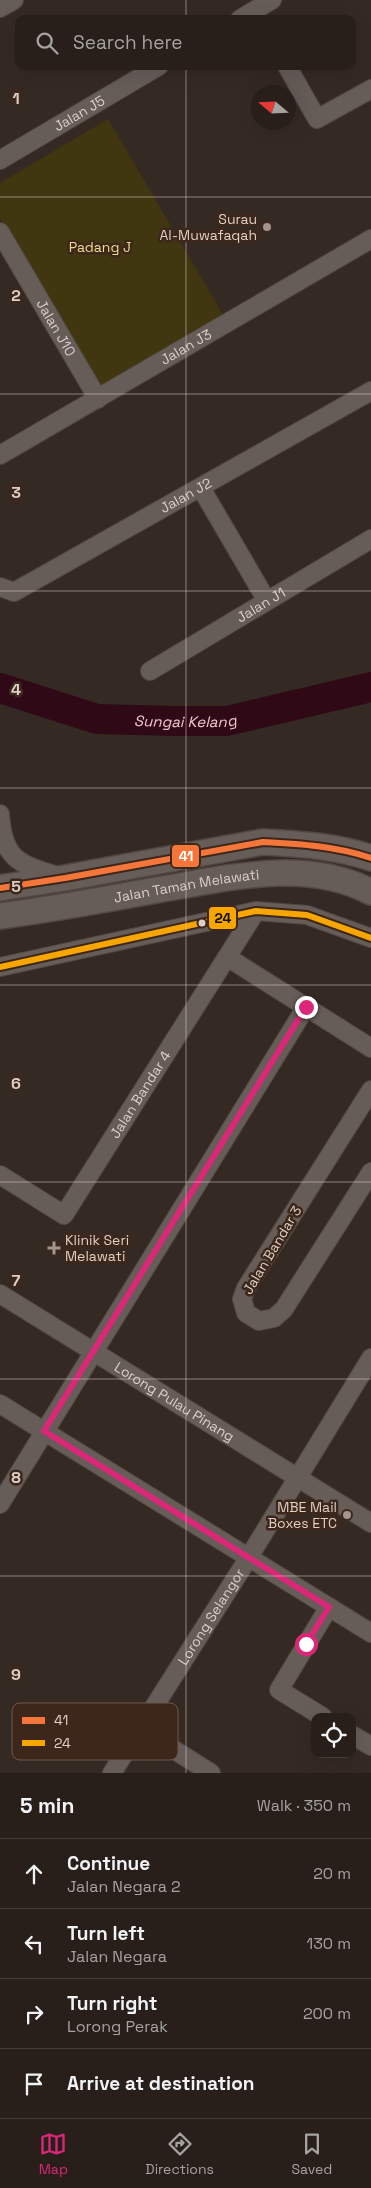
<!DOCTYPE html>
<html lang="en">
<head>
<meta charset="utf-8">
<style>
  :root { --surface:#281f1a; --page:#302723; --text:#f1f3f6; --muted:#a5a2a2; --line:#443d39; --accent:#db2777 }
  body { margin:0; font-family:"Space Grotesk",sans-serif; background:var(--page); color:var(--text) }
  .controls { position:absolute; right:15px; bottom:15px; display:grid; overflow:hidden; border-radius:10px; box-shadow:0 5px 20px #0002 }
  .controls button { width:45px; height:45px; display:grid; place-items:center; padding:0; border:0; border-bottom:1px solid var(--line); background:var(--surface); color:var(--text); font:25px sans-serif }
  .compass { position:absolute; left:251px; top:85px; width:45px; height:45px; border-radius:50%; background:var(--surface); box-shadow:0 5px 20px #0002; rotate:289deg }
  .stop { position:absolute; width:15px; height:15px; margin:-11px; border:4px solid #db2777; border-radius:50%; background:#fff }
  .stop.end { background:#db2777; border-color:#fff; box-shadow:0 1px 5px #0008 }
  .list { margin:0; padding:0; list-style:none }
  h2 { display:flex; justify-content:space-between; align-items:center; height:65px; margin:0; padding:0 20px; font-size:21px }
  h2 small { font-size:16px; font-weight:400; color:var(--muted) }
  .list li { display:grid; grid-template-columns:32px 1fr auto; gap:15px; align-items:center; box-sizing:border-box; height:70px; padding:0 20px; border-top:1px solid var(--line) }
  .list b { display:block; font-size:19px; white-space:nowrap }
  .list p { margin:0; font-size:16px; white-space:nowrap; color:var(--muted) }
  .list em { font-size:16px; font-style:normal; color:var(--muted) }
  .icon { flex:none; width:28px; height:28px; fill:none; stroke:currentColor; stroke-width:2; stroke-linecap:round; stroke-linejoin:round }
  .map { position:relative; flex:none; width:371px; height:1773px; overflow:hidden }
  .search { position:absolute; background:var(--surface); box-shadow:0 5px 20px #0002; left:15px; right:15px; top:15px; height:55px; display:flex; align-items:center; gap:12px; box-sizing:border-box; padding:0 18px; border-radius:10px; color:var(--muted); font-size:19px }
  .sheet { height:345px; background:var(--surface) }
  nav { display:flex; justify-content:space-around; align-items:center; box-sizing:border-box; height:70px; border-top:1px solid var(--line); background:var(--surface); font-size:14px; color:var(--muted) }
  nav a { display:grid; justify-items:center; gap:2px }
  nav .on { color:var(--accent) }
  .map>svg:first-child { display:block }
</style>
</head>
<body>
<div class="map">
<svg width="371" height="1773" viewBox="0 0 371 1773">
  <rect width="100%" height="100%" fill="#352923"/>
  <path fill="#40360f" d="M 108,119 L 225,318 L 102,392 L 0,218 L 0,183 Z"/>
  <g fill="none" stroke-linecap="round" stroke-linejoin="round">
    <path stroke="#2f0916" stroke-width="30" id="s1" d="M 0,688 L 97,719 L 174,721 L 227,721 L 371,687"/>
    <g stroke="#524742" stroke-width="20">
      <g id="minor">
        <path d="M 0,8 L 14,0"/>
        <path d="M 240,19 L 272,0"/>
        <path d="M 287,66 L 317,119 L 371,89"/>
        <path id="s2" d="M 0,160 L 159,66"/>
        <path id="s3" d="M 0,232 L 98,399"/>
        <path id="s4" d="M 0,455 L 371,239"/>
        <path d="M 201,488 L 267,601"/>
        <path id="s5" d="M 0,587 L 14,592 L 371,391"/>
        <path id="s6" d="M 150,671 L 371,539"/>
        <path d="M 0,814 C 3,859 18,864 58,876"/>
        <path d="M 227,957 L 371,1048"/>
        <path d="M 0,967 L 256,911 L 307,915 L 371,938"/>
        <path d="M 371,1090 L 246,1288 L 242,1299 L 246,1313 L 259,1321 L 274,1318 L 284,1309 L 371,1172"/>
        <path id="s7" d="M 0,1175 L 64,1215 L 256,911"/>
        <path id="s8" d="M 0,1294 L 371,1523"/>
        <path d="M 0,1404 L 371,1633"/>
        <path d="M 0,1504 L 306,1007"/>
        <path d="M 323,1717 L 279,1690 L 329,1607"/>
        <path d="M 141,1729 L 211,1773"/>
        <path d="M 352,1735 L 371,1746"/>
        <path id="s9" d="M 112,1773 L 249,1557 L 371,1358"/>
      </g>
    </g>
    <g stroke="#524742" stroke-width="28">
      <g id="secondary">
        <path d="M 0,888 L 65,878 L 263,842 C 300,844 336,846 371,858"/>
        <path id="s10" d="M 0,916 C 54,909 108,899 162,889 C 230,878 306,858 371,892"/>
      </g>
    </g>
    <use href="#minor" stroke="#665d59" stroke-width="18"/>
    <use href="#secondary" stroke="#665d59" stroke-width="25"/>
    <g stroke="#3d271b" stroke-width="10">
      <path id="bus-1" d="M 0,888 L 65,878 L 263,842 C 300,844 336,846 371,858"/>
    </g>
    <g stroke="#3d271b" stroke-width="10">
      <path id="bus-2" d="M 0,967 L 256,911 L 307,915 L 371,938"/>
    </g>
    <use href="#bus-1" stroke="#f5763a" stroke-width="6"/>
    <use href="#bus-2" stroke="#f7a600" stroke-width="6"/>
  </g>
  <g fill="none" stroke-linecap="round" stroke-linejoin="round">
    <path stroke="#db2777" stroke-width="6" d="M 306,1007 L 44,1431 L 329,1607 L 306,1644"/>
  </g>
  <path fill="none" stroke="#ddcec7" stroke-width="1" stroke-opacity="0.55" d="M 186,0 L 186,19M 186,66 L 186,1773M 0,197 L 371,197M 0,394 L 371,394M 0,591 L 371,591M 0,788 L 371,788M 0,985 L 371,985M 0,1182 L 371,1182M 0,1379 L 371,1379M 0,1576 L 371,1576"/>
  <g fill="#a2948e" stroke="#3d271b" stroke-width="2">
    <circle cx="267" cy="227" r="5"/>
    <path d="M51.5 1240.5h5v5h5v5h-5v5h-5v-5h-5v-5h5z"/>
    <circle cx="347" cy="1515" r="5"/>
  </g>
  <circle fill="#ddcec7" stroke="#3d271b" stroke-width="2" cx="202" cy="923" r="4.5"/>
  <g text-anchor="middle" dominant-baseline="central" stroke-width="5" stroke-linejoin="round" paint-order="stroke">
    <g font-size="14" fill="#ddcec7" stroke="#3d271b">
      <text stroke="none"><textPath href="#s2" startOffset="92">Jalan J5</textPath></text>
      <text stroke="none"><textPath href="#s3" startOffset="111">Jalan J10</textPath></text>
      <text stroke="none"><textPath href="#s4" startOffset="215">Jalan J3</textPath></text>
      <text stroke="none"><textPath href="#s5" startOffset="212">Jalan J2</textPath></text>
      <text stroke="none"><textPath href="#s6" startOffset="129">Jalan J1</textPath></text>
      <text stroke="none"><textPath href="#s10" startOffset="189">Jalan Taman Melawati</textPath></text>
      <text stroke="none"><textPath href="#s7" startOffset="218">Jalan Bandar 4</textPath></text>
      <text transform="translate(272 1250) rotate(-59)">Jalan Bandar 3</text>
      <text stroke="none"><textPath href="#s8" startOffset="205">Lorong Pulau Pinang</textPath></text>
      <text stroke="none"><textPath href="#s9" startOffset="185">Lorong Selangor</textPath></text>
    </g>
    <g font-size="14" fill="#ddcec7" stroke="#3d271b" text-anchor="end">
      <text x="257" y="219">Surau<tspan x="257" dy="16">Al-Muwafaqah</tspan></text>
      <text x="65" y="1240" text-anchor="start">Klinik Seri<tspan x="65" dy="16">Melawati</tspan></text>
      <text x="337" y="1507">MBE Mail<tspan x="337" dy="16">Boxes ETC</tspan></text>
    </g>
    <g font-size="14" fill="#ecda8e" stroke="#3d271b">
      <text x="100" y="247">Padang J</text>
    </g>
    <g font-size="15" font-style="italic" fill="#f5c4d0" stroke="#3d271b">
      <text stroke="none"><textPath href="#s1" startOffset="190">Sungai Kelang</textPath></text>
    </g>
  </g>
  <rect x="12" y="1703" width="166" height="57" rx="8" fill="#3d271b" stroke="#6d594f" stroke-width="1"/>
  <rect x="22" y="1717" width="23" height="7" fill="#f5763a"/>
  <rect x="22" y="1740" width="23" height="6" fill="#f7a600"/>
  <g font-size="14" fill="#ddcec7">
    <text x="54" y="1725">41</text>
    <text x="54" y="1748">24</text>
  </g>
  <g font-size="16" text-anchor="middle" font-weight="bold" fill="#ddcec7" stroke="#3d271b" stroke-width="5" stroke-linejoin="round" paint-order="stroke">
    <text x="16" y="104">1</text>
    <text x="16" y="301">2</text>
    <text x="16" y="498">3</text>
    <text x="16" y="695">4</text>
    <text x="16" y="892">5</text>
    <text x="16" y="1089">6</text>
    <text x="16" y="1286">7</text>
    <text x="16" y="1483">8</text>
    <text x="16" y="1680">9</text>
  </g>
  <g stroke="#3d271b" stroke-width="2">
    <rect x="171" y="844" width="29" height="24" rx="5" fill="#f5763a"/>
    <rect x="208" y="906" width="29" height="24" rx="5" fill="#f7a600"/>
  </g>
  <g font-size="14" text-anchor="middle" font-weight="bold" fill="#fff">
    <text x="186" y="861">41</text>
  </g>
  <g font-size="14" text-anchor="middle" font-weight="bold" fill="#111">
    <text x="223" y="923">24</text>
  </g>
</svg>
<div class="controls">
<button><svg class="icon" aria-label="locate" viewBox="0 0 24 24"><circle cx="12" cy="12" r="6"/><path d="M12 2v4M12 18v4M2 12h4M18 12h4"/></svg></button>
</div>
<svg class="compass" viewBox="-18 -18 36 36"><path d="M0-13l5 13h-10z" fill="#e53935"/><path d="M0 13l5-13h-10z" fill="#a5a2a2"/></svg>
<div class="stop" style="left:306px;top:1644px"></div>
<div class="stop end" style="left:306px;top:1007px"></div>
<div class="search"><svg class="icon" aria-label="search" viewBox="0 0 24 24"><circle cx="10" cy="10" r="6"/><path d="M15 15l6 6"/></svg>Search here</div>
</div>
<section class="sheet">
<h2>5 min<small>Walk · 350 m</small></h2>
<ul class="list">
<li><svg class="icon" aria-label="ahead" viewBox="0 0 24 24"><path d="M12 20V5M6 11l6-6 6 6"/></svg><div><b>Continue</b><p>Jalan Negara 2</p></div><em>20 m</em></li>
<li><svg class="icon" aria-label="left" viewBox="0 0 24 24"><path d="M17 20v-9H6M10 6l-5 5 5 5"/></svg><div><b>Turn left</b><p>Jalan Negara</p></div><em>130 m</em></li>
<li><svg class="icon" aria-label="right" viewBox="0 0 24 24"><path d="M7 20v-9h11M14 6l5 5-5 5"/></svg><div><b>Turn right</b><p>Lorong Perak</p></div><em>200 m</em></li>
<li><svg class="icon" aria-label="arrive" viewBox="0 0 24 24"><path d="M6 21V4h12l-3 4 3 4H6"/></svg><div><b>Arrive at destination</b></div></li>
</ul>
</section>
<nav>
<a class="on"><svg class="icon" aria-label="map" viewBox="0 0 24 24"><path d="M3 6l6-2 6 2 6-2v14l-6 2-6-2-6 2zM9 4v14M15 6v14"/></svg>Map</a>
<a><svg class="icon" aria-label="directions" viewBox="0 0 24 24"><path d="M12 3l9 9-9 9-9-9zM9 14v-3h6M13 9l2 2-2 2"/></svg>Directions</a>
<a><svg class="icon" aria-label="saved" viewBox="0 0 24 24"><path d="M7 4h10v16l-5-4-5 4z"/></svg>Saved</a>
</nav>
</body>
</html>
